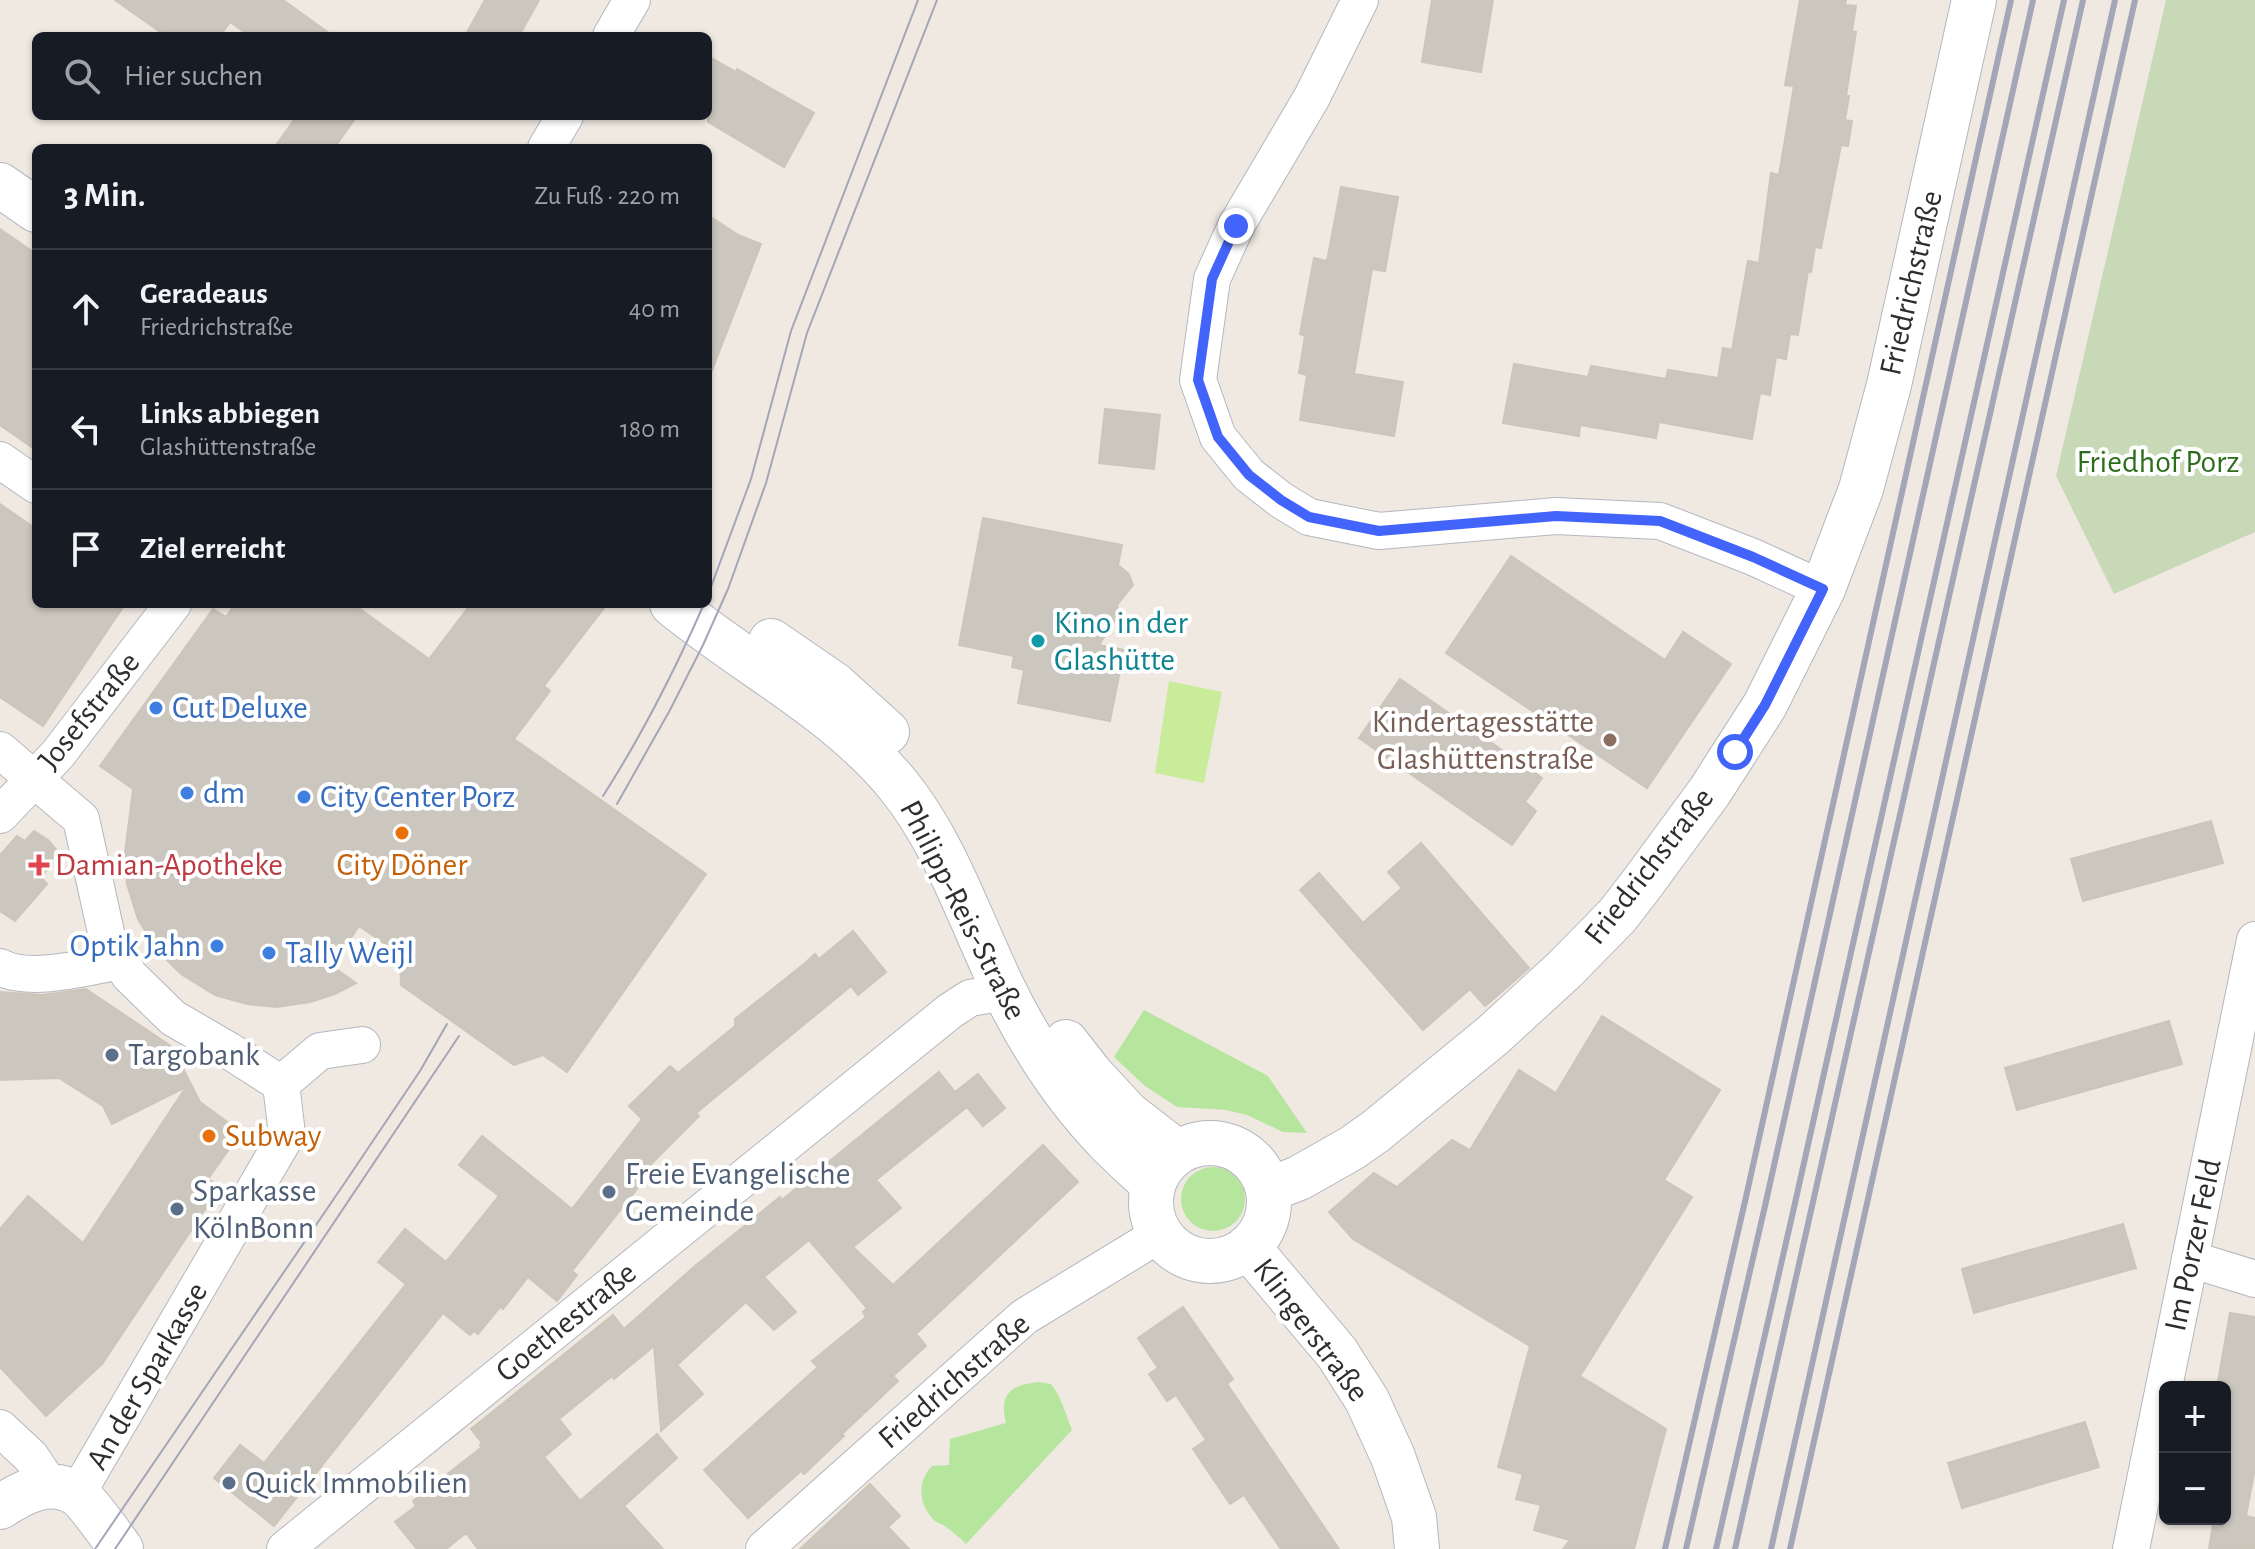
<!DOCTYPE html>
<html lang="de">
<head>
<meta charset="utf-8">
<style>
  :root { --surface:#171b24; --page:#242831; --text:#f1f3f6; --muted:#9ea1a6; --line:#363941 }
  body { margin:0; font-family:"Alegreya Sans",sans-serif; background:var(--page); color:var(--text) }
  .controls { position:absolute; right:24px; bottom:24px; display:grid; overflow:hidden; border-radius:12px; box-shadow:0 2px 6px #0004 }
  .controls button { width:72px; height:72px; display:grid; place-items:center; padding:0; border:0; border-bottom:2px solid var(--line); background:var(--surface); color:var(--text); font:40px sans-serif }
  .stop { position:absolute; width:24px; height:24px; margin:-18px; border:6px solid #4264fb; border-radius:50%; background:#fff }
  .stop.end { background:#4264fb; border-color:#fff; box-shadow:0 2px 8px #0008 }
  .list { margin:0; padding:0; list-style:none }
  h2 { display:flex; justify-content:space-between; align-items:center; height:104px; margin:0; padding:0 32px; font-size:34px }
  h2 small { font-size:26px; font-weight:400; color:var(--muted) }
  .list li { display:grid; grid-template-columns:52px 1fr auto; gap:24px; align-items:center; box-sizing:border-box; height:120px; padding:0 32px; border-top:2px solid var(--line) }
  .list b { display:block; font-size:30px; white-space:nowrap }
  .list p { margin:0; font-size:26px; white-space:nowrap; color:var(--muted) }
  .list em { font-size:26px; font-style:normal; color:var(--muted) }
  .icon { flex:none; width:44px; height:44px; fill:none; stroke:currentColor; stroke-width:2; stroke-linecap:round; stroke-linejoin:round }
  .map { position:relative; flex:none; width:2255px; height:1549px; overflow:hidden }
  .search { position:absolute; background:var(--surface); box-shadow:0 2px 6px #0004; left:32px; top:32px; width:680px; height:88px; display:flex; align-items:center; gap:20px; box-sizing:border-box; padding:0 28px; border-radius:12px; color:var(--muted); font-size:30px }
  .panel { position:absolute; background:var(--surface); box-shadow:0 2px 6px #0004; left:32px; top:144px; width:680px; height:464px; border-radius:12px }
  .map>svg:first-child { display:block }
</style>
</head>
<body>
<div class="map">
<svg width="2255" height="1549" viewBox="0 0 2255 1549">
  <rect width="100%" height="100%" fill="#efe9e1"/>
  <g fill="#b6e59e">
    <path d="M 1144,1010 L 1268,1076 L 1307,1133 L 1283,1132 L 1247,1115 L 1226,1110 L 1177,1107 L 1145,1086 L 1114,1057 Z"/>
    <circle cx="1213" cy="1199" r="32"/>
    <path d="M 1039,1382 L 1051,1384 C 1062,1398 1065,1413 1072,1430 L 966,1544 C 960,1538 953,1532 946,1527 C 942,1524 937,1523 934,1520 C 918,1504 917,1482 932,1466 L 949,1465 L 950,1439 L 1006,1423 C 999,1394 1010,1385 1039,1382 Z"/>
  </g>
  <path fill="#c8d9b8" d="M 2166,0 L 2255,0 L 2255,532 L 2114,594 L 2056,476 Z"/>
  <path fill="#c9ec9a" d="M 1169,681 L 1222,692 L 1204,783 L 1155,773 Z"/>
  <g fill="#cbc7bf" stroke="#cbc5ba" stroke-width="2">
    <path d="M 115,0 L 283,0 L 333,36 L 250,36 L 230,22 L 220,36 L 166,36 Z"/>
    <path d="M 485,0 L 539,0 L 519,36 L 465,36 Z"/>
    <path d="M 1432,0 L 1493,0 L 1481,72 L 1422,62 Z"/>
    <path d="M 1800,0 L 1846,0 L 1845,5 L 1856,6 L 1852,31 L 1856,32 L 1846,96 L 1849,96 L 1845,120 L 1852,121 L 1848,146 L 1841,145 L 1821,248 L 1815,247 L 1811,272 L 1808,271 L 1798,335 L 1790,334 L 1786,359 L 1776,357 L 1770,395 L 1760,393 L 1752,439 L 1659,422 L 1656,438 L 1580,425 L 1579,436 L 1503,423 L 1514,364 L 1588,377 L 1591,366 L 1666,379 L 1668,370 L 1718,378 L 1723,348 L 1732,350 L 1748,261 L 1759,263 L 1771,173 L 1779,175 L 1794,86 L 1785,85 Z"/>
    <path d="M 708,56 L 736,72 L 737,69 L 814,113 L 784,167 L 708,122 Z"/>
    <path d="M 297,116 L 357,116 L 334,148 L 274,148 Z"/>
    <path d="M 1341,187 L 1398,197 L 1385,271 L 1372,269 L 1354,374 L 1403,382 L 1394,436 L 1300,420 L 1307,375 L 1299,373 L 1305,336 L 1300,334 L 1314,258 L 1327,261 Z"/>
    <path d="M 708,215 L 738,235 L 761,244 L 710,375 L 708,375 Z"/>
    <path d="M 0,229 L 36,254 L 36,450 L 0,425 Z"/>
    <path d="M 1105,409 L 1160,415 L 1154,469 L 1099,463 Z"/>
    <path d="M 0,504 L 36,529 L 36,604 L 125,604 L 43,726 L 0,697 Z"/>
    <path d="M 983,518 L 1122,545 L 1118,565 L 1129,574 L 1133,585 L 1117,605 L 1119,614 L 1099,645 L 1124,650 L 1110,721 L 1018,703 L 1024,670 L 1012,667 L 1014,656 L 959,645 Z"/>
    <path d="M 1511,556 L 1665,660 L 1683,632 L 1731,664 L 1647,788 L 1446,653 Z"/>
    <path d="M 235,604 L 353,604 L 429,659 L 471,604 L 607,604 L 544,686 L 550,691 L 514,739 L 706,874 L 567,1072 L 543,1055 L 514,1065 L 401,985 L 400,954 L 359,926 L 332,966 L 356,983 L 335,994 L 310,1002 L 277,1007 L 247,1004 L 215,995 L 181,974 L 157,950 L 138,919 L 127,884 L 125,853 L 133,789 L 100,766 L 213,609 L 226,617 Z"/>
    <path d="M 1400,679 L 1542,778 L 1525,802 L 1536,811 L 1512,845 L 1359,738 Z"/>
    <path d="M 2211,821 L 2223,863 L 2083,901 L 2071,859 Z"/>
    <path d="M 34,831 L 48,840 L 58,852 L 48,863 L 50,866 L 41,877 L 47,884 L 15,921 L 0,911 L 0,855 L 17,836 L 25,841 Z"/>
    <path d="M 1421,843 L 1529,968 L 1485,1006 L 1470,989 L 1423,1030 L 1300,890 L 1319,873 L 1363,923 L 1402,888 L 1388,872 Z"/>
    <path d="M 853,931 L 886,972 L 858,995 L 851,986 L 696,1113 L 699,1116 L 648,1167 L 652,1170 L 572,1271 L 577,1275 L 557,1301 L 528,1277 L 503,1309 L 500,1307 L 478,1334 L 474,1331 L 470,1335 L 443,1313 L 274,1526 L 214,1478 L 240,1445 L 264,1463 L 406,1284 L 378,1262 L 405,1229 L 446,1262 L 499,1196 L 459,1165 L 482,1136 L 572,1209 L 642,1119 L 629,1106 L 670,1066 L 678,1073 L 735,1026 L 735,1019 L 804,964 L 815,954 L 819,959 Z"/>
    <path d="M 86,989 L 172,1047 L 200,1102 L 241,1132 L 208,1179 L 220,1187 L 102,1364 L 46,1416 L 0,1367 L 0,1229 L 28,1196 L 83,1243 L 186,1087 L 112,1124 L 103,1106 L 59,1078 L 0,1080 L 0,992 L 42,995 Z"/>
    <path d="M 1602,1016 L 1720,1090 L 1664,1180 L 1692,1197 L 1580,1376 L 1666,1429 L 1634,1549 L 1563,1549 L 1570,1540 L 1534,1530 L 1541,1505 L 1516,1499 L 1523,1474 L 1498,1467 L 1530,1346 L 1353,1239 L 1329,1212 L 1374,1173 L 1397,1187 L 1452,1140 L 1470,1150 L 1519,1070 L 1556,1093 Z"/>
    <path d="M 2169,1021 L 2182,1064 L 2017,1110 L 2005,1068 Z"/>
    <path d="M 939,1072 L 955,1092 L 978,1074 L 1005,1108 L 983,1126 L 967,1107 L 876,1180 L 901,1208 L 853,1247 L 893,1285 L 1043,1145 L 1078,1182 L 916,1334 L 926,1346 L 893,1376 L 898,1381 L 842,1434 L 844,1436 L 804,1474 L 801,1471 L 748,1518 L 704,1470 L 818,1367 L 812,1361 L 866,1317 L 863,1312 L 867,1308 L 809,1240 L 764,1277 L 796,1312 L 774,1330 L 746,1302 L 677,1365 L 703,1394 L 661,1431 L 654,1346 L 614,1379 L 612,1376 L 559,1419 L 571,1434 L 544,1457 L 580,1501 L 657,1434 L 677,1458 L 624,1506 L 663,1549 L 478,1549 L 466,1533 L 446,1549 L 417,1549 L 395,1522 L 416,1506 L 413,1501 L 482,1447 L 480,1445 L 482,1443 L 471,1429 L 613,1315 L 624,1329 L 695,1266 L 780,1197 L 782,1200 Z"/>
    <path d="M 2123,1224 L 2136,1268 L 1974,1313 L 1962,1269 Z"/>
    <path d="M 1183,1307 L 1233,1379 L 1227,1384 L 1339,1549 L 1281,1549 L 1244,1495 L 1230,1504 L 1193,1449 L 1206,1440 L 1176,1395 L 1167,1401 L 1149,1374 L 1158,1368 L 1138,1338 Z"/>
    <path d="M 2230,1313 L 2255,1317 L 2255,1468 L 2246,1516 L 2255,1518 L 2255,1549 L 2209,1549 L 2214,1519 L 2225,1519 L 2225,1387 L 2217,1387 Z"/>
    <path d="M 2085,1422 L 2099,1467 L 1962,1508 L 1948,1463 Z"/>
    <path d="M 870,1484 L 900,1516 L 888,1527 L 909,1549 L 800,1549 Z"/>
  </g>
  <g fill="none" stroke-linecap="round" stroke-linejoin="round">
    <g stroke="#b4b7c1" stroke-width="38">
      <g id="street">
        <path d="M 1360,0 L 1312,97 L 1236,226 L 1212,279 L 1198,380 L 1218,437 L 1249,475 L 1281,500 L 1309,517 L 1379,531 L 1556,516 L 1660,521 L 1753,557 L 1823,589"/>
        <path d="M 611,36 L 632,0"/>
        <path d="M 546,148 L 565,116"/>
        <path d="M 0,460 L 36,485"/>
        <path d="M 0,750 L 81,819 L 107,937 L 129,975 L 173,1018 L 228,1050 L 281,1084 L 320,1051 L 362,1045"/>
        <path d="M 0,815 L 58,754 L 173,604"/>
        <path d="M 0,967 C 28,983 89,967 121,961"/>
        <path d="M 2190,1259 L 2255,1279"/>
        <path d="M 0,1428 L 31,1457 L 49,1484"/>
        <path d="M 77,1494 L 287,1134 L 281,1084"/>
        <path d="M 285,1549 L 950,1011 L 970,998 L 1005,992"/>
        <path d="M 764,1549 L 1024,1317 L 1160,1234"/>
        <path d="M 2131,1549 L 2255,940"/>
      </g>
    </g>
    <g stroke="#b4b7c1" stroke-width="46">
      <g id="secondary">
        <path d="M 0,185 L 36,210"/>
        <path d="M 672,604 C 746,665 837,710 898,785 C 946,844 970,920 1003,988 C 1030,1043 1066,1099 1109,1143 C 1123,1157 1138,1171 1153,1184"/>
        <path d="M 771,641 L 835,685 L 887,732"/>
        <path d="M 1066,1042 L 1091,1074 L 1128,1114 L 1177,1152"/>
        <circle cx="1210" cy="1202" r="59"/>
        <path d="M 1268,1190 L 1299,1178 L 1352,1148 L 1376,1131 L 1492,1036 L 1564,970 L 1617,916 L 1641,885 L 1710,791 L 1765,705 L 1823,589 L 1861,489 L 1889,385 L 1974,0"/>
        <path d="M 1248,1247 L 1337,1353 L 1367,1400 L 1393,1457 L 1414,1517 L 1417,1549"/>
        <path d="M 0,1507 C 23,1492 51,1477 77,1494 C 86,1500 113,1538 121,1549"/>
      </g>
    </g>
    <use href="#street" stroke="#fff" stroke-width="36"/>
    <use href="#secondary" stroke="#fff" stroke-width="44"/>
    <g stroke="#a3a6b8" stroke-width="2">
      <path d="M 708,595 L 751,479 L 791,331 L 918,0"/>
      <path d="M 603,796 C 642,735 675,670 704,604"/>
      <path d="M 617,804 L 670,710 L 703,645 L 728,589 L 766,483 L 807,333 L 937,0"/>
      <path d="M 95,1549 L 346,1181 L 420,1071 L 447,1024"/>
      <path d="M 115,1549 L 459,1036"/>
    </g>
    <g stroke="#a3a6b8" stroke-width="6">
      <path d="M 1665,1549 L 1746,1197 L 2011,0"/>
      <path d="M 1686,1549 L 1765,1206 L 2033,0"/>
      <path d="M 1716,1549 L 1793,1212 L 2064,0"/>
      <path d="M 1735,1549 L 2083,0"/>
      <path d="M 1771,1549 L 2115,0"/>
      <path d="M 1790,1549 L 2135,0"/>
    </g>
  </g>
  <g fill="none" stroke-linecap="round" stroke-linejoin="round">
    <path stroke="#4264fb" stroke-width="10" d="M 1236,226 L 1212,279 L 1198,380 L 1218,437 L 1249,475 L 1281,500 L 1309,517 L 1379,531 L 1556,516 L 1660,521 L 1753,557 L 1823,589 L 1765,705 L 1735,752"/>
  </g>
  <circle fill="#0f9aa8" stroke="#fff" stroke-width="3" cx="1038" cy="641" r="8"/>
  <g fill="#3f7fe0" stroke="#fff" stroke-width="3">
    <circle cx="156" cy="708" r="8"/>
    <circle cx="187" cy="793" r="8"/>
    <circle cx="304" cy="797" r="8"/>
    <circle cx="217" cy="946" r="8"/>
    <circle cx="269" cy="953" r="8"/>
  </g>
  <circle fill="#8d6e63" stroke="#fff" stroke-width="3" cx="1610" cy="740" r="8"/>
  <g fill="#e8710a" stroke="#fff" stroke-width="3">
    <circle cx="402" cy="833" r="8"/>
    <circle cx="209" cy="1136" r="8"/>
  </g>
  <path fill="#e0444e" stroke="#fff" stroke-width="3" d="M35 853h8v8h8v8h-8v8h-8v-8h-8v-8h8z"/>
  <g fill="#5c6f8a" stroke="#fff" stroke-width="3">
    <circle cx="112" cy="1055" r="8"/>
    <circle cx="609" cy="1192" r="8"/>
    <circle cx="177" cy="1209" r="8"/>
    <circle cx="229" cy="1483" r="8"/>
  </g>
  <g text-anchor="middle" dominant-baseline="central" stroke-width="8" stroke-linejoin="round" paint-order="stroke">
    <g font-size="32" fill="#2e2e2e" stroke="#fff">
      <text transform="translate(1911 283) rotate(-77)">Friedrichstraße</text>
      <text transform="translate(89 711) rotate(-51)">Josefstraße</text>
      <text transform="translate(1649 866) rotate(-52)">Friedrichstraße</text>
      <text transform="translate(963 910) rotate(63)">Philipp-Reis-Straße</text>
      <text transform="translate(2193 1245) rotate(-78)">Im Porzer Feld</text>
      <text transform="translate(566 1322) rotate(-39)">Goethestraße</text>
      <text transform="translate(1311 1330) rotate(53)">Klingerstraße</text>
      <text transform="translate(147 1376) rotate(-60)">An der Sparkasse</text>
      <text transform="translate(954 1381) rotate(-41)">Friedrichstraße</text>
    </g>
    <g font-size="32" fill="#2c6e1b" stroke="#fff">
      <text x="2158" y="462">Friedhof Porz</text>
    </g>
    <g font-size="32" fill="#0d838f" stroke="#fff" text-anchor="start">
      <text x="1054" y="623">Kino in der<tspan x="1054" dy="37">Glashütte</tspan></text>
    </g>
    <g font-size="32" fill="#366cbe" stroke="#fff" text-anchor="start">
      <text x="172" y="708">Cut Deluxe</text>
      <text x="203" y="793">dm</text>
      <text x="320" y="797">City Center Porz</text>
      <text x="201" y="946" text-anchor="end">Optik Jahn</text>
      <text x="285" y="953">Tally Weijl</text>
    </g>
    <g font-size="32" fill="#785e54" stroke="#fff" text-anchor="end">
      <text x="1594" y="722">Kindertagesstätte<tspan x="1594" dy="37">Glashüttenstraße</tspan></text>
    </g>
    <g font-size="32" fill="#be3a42" stroke="#fff" text-anchor="start">
      <text x="55" y="865">Damian-Apotheke</text>
    </g>
    <g font-size="32" fill="#c56008" stroke="#fff">
      <text x="402" y="865">City Döner</text>
      <text x="225" y="1136" text-anchor="start">Subway</text>
    </g>
    <g font-size="32" fill="#4e5e75" stroke="#fff" text-anchor="start">
      <text x="128" y="1055">Targobank</text>
      <text x="625" y="1174">Freie Evangelische<tspan x="625" dy="37">Gemeinde</tspan></text>
      <text x="193" y="1191">Sparkasse<tspan x="193" dy="37">KölnBonn</tspan></text>
      <text x="245" y="1483">Quick Immobilien</text>
    </g>
  </g>
</svg>
<div class="controls">
<button>+</button>
<button>−</button>
</div>
<div class="stop" style="left:1735px;top:752px"></div>
<div class="stop end" style="left:1236px;top:226px"></div>
<div class="search"><svg class="icon" aria-label="search" viewBox="0 0 24 24"><circle cx="10" cy="10" r="6"/><path d="M15 15l6 6"/></svg>Hier suchen</div>
<section class="panel">
<h2>3 Min.<small>Zu Fuß · 220 m</small></h2>
<ul class="list">
<li><svg class="icon" aria-label="ahead" viewBox="0 0 24 24"><path d="M12 20V5M6 11l6-6 6 6"/></svg><div><b>Geradeaus</b><p>Friedrichstraße</p></div><em>40 m</em></li>
<li><svg class="icon" aria-label="left" viewBox="0 0 24 24"><path d="M17 20v-9H6M10 6l-5 5 5 5"/></svg><div><b>Links abbiegen</b><p>Glashüttenstraße</p></div><em>180 m</em></li>
<li><svg class="icon" aria-label="arrive" viewBox="0 0 24 24"><path d="M6 21V4h12l-3 4 3 4H6"/></svg><div><b>Ziel erreicht</b></div></li>
</ul>
</section>
</div>
</body>
</html>
